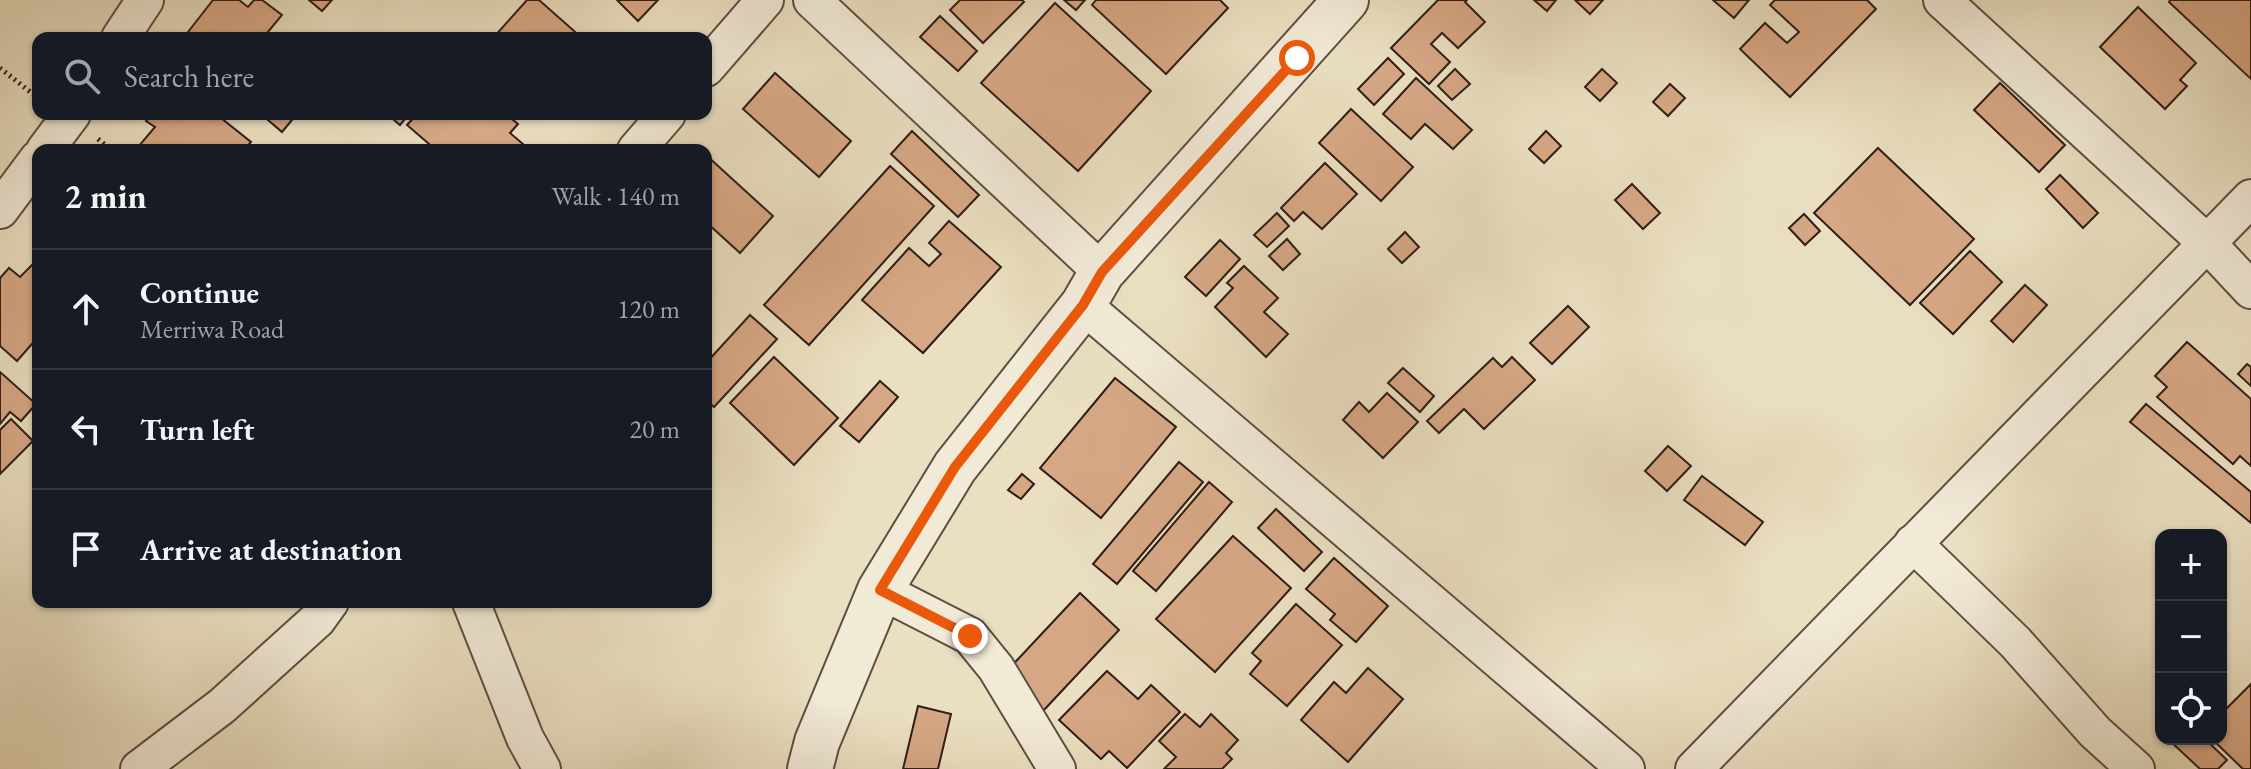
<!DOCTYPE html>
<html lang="en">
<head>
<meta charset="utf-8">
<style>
  :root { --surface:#171b24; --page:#242831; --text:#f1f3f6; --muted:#9ea1a6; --line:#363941 }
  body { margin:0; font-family:"EB Garamond",serif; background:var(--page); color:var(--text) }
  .controls { position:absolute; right:24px; bottom:24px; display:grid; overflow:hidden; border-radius:16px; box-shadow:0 2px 6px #0004 }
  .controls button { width:72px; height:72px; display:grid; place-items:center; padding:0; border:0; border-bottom:2px solid var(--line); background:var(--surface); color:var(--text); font:40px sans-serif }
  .stop { position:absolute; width:24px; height:24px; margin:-18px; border:6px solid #ea580c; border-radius:50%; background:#fff }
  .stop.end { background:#ea580c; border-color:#fff; box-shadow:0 2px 8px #0008 }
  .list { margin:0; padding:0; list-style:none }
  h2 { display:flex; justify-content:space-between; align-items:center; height:104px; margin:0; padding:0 32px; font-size:34px }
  h2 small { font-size:26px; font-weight:400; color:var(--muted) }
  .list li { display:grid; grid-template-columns:52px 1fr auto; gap:24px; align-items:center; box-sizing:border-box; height:120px; padding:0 32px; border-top:2px solid var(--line) }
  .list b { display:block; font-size:30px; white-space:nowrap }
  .list p { margin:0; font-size:26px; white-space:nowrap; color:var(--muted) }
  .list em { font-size:26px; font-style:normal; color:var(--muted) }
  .icon { flex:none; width:44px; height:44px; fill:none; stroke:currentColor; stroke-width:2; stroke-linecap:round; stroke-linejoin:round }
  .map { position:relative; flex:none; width:2251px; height:769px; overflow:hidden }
  .search { position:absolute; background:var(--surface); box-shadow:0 2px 6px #0004; left:32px; top:32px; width:680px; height:88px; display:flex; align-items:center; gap:20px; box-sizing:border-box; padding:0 28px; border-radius:16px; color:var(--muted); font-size:30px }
  .panel { position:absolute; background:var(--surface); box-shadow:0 2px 6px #0004; left:32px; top:144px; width:680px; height:464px; border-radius:16px }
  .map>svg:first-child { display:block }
</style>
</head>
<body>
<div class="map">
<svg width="2251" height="769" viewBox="0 0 2251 769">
  <rect width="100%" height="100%" fill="#eadfc1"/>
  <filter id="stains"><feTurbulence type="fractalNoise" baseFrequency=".0025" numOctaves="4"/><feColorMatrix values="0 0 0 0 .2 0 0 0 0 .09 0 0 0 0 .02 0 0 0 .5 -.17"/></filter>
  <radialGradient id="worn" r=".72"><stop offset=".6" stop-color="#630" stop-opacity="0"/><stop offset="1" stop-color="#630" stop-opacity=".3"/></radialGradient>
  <g fill="#d6a784" stroke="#301d16" stroke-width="2">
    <path d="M 213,0 L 239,0 L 248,7 L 254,0 L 262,0 L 282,15 L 263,38 L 196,38 L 188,32 Z"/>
    <path d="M 309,0 L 332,0 L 322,11 Z"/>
    <path d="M 527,0 L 539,0 L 582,38 L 493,38 Z"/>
    <path d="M 617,0 L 658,0 L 638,21 Z"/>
    <path d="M 960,0 L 1022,0 L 1024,2 L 983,43 L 950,10 Z"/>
    <path d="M 1064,0 L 1085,0 L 1076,10 Z"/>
    <path d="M 1096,0 L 1220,0 L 1228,8 L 1166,74 L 1092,5 Z"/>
    <path d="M 1438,0 L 1467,0 L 1465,2 L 1485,22 L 1458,48 L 1442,33 L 1431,44 L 1450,62 L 1429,84 L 1391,48 Z"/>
    <path d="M 1534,0 L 1556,0 L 1547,11 Z"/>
    <path d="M 1575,0 L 1603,0 L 1590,14 Z"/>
    <path d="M 1713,0 L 1749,0 L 1734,18 Z"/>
    <path d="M 1775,0 L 1867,0 L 1876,9 L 1790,97 L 1740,49 L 1765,23 L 1787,43 L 1799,32 L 1770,5 Z"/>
    <path d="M 2170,0 L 2251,0 L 2251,79 L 2169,2 Z"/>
    <path d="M 1055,3 L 1151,91 L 1078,171 L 981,83 Z"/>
    <path d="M 2138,7 L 2196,63 L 2180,80 L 2187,86 L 2165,109 L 2100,47 Z"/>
    <path d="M 940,16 L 977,51 L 958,71 L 920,37 Z"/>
    <path d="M 1388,58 L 1404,74 L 1374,105 L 1358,89 Z"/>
    <path d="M 1455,69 L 1470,84 L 1452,100 L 1438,86 Z"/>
    <path d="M 1602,69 L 1617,83 L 1600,101 L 1585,87 Z"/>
    <path d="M 775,73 L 851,141 L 819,177 L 743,109 Z"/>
    <path d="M 1416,78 L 1472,130 L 1453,149 L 1425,124 L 1411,139 L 1383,114 Z"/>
    <path d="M 2000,83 L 2065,145 L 2039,172 L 1974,110 Z"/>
    <path d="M 1670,84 L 1685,98 L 1668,116 L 1653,102 Z"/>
    <path d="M 1351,109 L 1413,167 L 1381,201 L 1319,143 Z"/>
    <path d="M 152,114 L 216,114 L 251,142 L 244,150 L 142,150 L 138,147 L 155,127 L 146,121 Z"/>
    <path d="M 261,114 L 297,114 L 282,132 Z"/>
    <path d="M 387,114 L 409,114 L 400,125 Z"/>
    <path d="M 417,114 L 506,114 L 518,124 L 510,133 L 530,150 L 436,150 L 407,125 Z"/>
    <path d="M 912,131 L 979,195 L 958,217 L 891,154 Z"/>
    <path d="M 1546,131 L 1561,146 L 1544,163 L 1529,149 Z"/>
    <path d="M 1878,148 L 1974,239 L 1910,305 L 1814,213 Z"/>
    <path d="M 706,155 L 773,216 L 740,253 L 706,222 Z"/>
    <path d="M 1325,163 L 1357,194 L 1322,229 L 1303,212 L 1294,221 L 1281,208 Z"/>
    <path d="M 890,166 L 934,206 L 809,345 L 764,305 Z"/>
    <path d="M 2060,175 L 2098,213 L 2083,228 L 2046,189 Z"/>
    <path d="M 1632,184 L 1660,213 L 1643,229 L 1615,200 Z"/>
    <path d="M 1277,213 L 1289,226 L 1267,247 L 1254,235 Z"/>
    <path d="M 1804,214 L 1820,231 L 1805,245 L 1789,228 Z"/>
    <path d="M 949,221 L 1001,267 L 923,353 L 862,300 L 909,248 L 929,266 L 941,254 L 929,243 Z"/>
    <path d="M 1405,232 L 1419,247 L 1402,263 L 1388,249 Z"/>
    <path d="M 1287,239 L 1300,254 L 1283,270 L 1269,256 Z"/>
    <path d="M 1220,240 L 1240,259 L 1206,296 L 1185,277 Z"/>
    <path d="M 1970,251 L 2002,282 L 1953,334 L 1920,303 Z"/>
    <path d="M 38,259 L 38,337 L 17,361 L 0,346 L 0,278 L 9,268 L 20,277 Z"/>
    <path d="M 1244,266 L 1278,298 L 1264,312 L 1288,334 L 1266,357 L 1215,307 L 1233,288 L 1227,283 Z"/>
    <path d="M 2025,285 L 2047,305 L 2013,342 L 1991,321 Z"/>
    <path d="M 1568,306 L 1589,327 L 1552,364 L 1530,343 Z"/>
    <path d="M 750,315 L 777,339 L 714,407 L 706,400 L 706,363 Z"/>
    <path d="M 2187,342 L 2251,399 L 2251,466 L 2240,456 L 2233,464 L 2157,397 L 2167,387 L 2155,376 Z"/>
    <path d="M 774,357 L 838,418 L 794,465 L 730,403 Z"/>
    <path d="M 1512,357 L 1535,380 L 1484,429 L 1464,409 L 1439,433 L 1427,421 L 1493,358 L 1502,367 Z"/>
    <path d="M 2247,364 L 2251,367 L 2251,386 L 2238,374 Z"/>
    <path d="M 1403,368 L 1434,396 L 1420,412 L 1388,383 Z"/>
    <path d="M 0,372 L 36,404 L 21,421 L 10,412 L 0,424 Z"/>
    <path d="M 1115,378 L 1176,427 L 1101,518 L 1040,468 Z"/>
    <path d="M 880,381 L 898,397 L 859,442 L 840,426 Z"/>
    <path d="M 1387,393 L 1418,422 L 1383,458 L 1343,420 L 1359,402 L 1369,412 Z"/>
    <path d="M 2146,404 L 2251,492 L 2251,523 L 2130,422 Z"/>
    <path d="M 11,419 L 33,441 L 0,474 L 0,430 Z"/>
    <path d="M 1668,446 L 1691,466 L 1667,491 L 1645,471 Z"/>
    <path d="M 1179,462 L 1203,482 L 1117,584 L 1093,564 Z"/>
    <path d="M 1022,474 L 1034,484 L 1021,499 L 1008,490 Z"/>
    <path d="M 1702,476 L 1763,522 L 1745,545 L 1684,500 Z"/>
    <path d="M 1209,482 L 1232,502 L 1156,591 L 1133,571 Z"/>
    <path d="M 1276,509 L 1322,552 L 1304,571 L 1258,528 Z"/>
    <path d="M 1233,536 L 1291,588 L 1215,672 L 1156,619 Z"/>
    <path d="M 1334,558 L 1388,606 L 1356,642 L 1330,620 L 1335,614 L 1306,589 Z"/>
    <path d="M 1080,593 L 1119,630 L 1043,711 L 1004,674 Z"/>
    <path d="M 1296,604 L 1342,645 L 1287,706 L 1250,674 L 1261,661 L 1252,653 Z"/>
    <path d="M 1368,668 L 1403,699 L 1348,762 L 1301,720 L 1334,682 L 1346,693 Z"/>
    <path d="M 1107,671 L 1138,699 L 1151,685 L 1180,712 L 1127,768 L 1109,751 L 1101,759 L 1059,720 Z"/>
    <path d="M 2251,684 L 2251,769 L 2243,769 L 2212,739 L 2221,739 L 2221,714 Z"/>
    <path d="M 918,706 L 951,714 L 938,769 L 903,769 Z"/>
    <path d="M 1185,714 L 1200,727 L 1211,714 L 1238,740 L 1226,753 L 1232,759 L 1222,769 L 1164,769 L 1176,757 L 1159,741 Z"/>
    <path d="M 2172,739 L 2205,739 L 2227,760 L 2218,769 L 2200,769 L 2170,741 Z"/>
  </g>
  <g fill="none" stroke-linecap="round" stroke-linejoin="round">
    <g stroke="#5e4e41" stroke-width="40">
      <g id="minor">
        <path d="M 812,0 L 1102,272"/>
        <path d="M 1942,0 L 2208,244 L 2251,290"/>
        <path d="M 120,38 L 145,0"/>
        <path d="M 706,68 L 765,0"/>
        <path d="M 45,150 L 72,114"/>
        <path d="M 636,150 L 667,114"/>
        <path d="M 0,210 L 38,159"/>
        <path d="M 1083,305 L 1626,769"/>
        <path d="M 1913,543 L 2015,642 L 2095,732 L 2136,769"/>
        <path d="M 880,590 L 970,636 L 996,668 L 1057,769"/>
        <path d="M 471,602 L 525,738 L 542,769"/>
        <path d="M 139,769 L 222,706 L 317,620 L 330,602"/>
        <path d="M 1694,769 L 2251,198"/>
      </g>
    </g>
    <g stroke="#5e4e41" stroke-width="48">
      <path id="tertiary" d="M 810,769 L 817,742 L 880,590 L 955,467 L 1083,305 L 1102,272 L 1346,0"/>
    </g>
    <g stroke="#301d16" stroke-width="5" stroke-dasharray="2 4" stroke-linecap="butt">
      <path d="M 0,68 L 38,98"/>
      <path d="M 98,139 L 111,150"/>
    </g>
    <use href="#minor" stroke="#f1ead7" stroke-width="36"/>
    <use href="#tertiary" stroke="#f1ead7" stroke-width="44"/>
  </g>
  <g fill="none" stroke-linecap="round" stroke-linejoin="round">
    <path stroke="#ea580c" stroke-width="10" d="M 970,636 L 880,590 L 955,467 L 1083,305 L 1102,272 L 1297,58"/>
  </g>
  <rect width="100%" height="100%" filter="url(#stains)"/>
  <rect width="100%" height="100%" fill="url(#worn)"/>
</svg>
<div class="controls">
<button>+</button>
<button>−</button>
<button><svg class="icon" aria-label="locate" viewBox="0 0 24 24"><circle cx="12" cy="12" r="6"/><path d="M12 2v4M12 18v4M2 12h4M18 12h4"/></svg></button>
</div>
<div class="stop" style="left:1297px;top:58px"></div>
<div class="stop end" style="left:970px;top:636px"></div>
<div class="search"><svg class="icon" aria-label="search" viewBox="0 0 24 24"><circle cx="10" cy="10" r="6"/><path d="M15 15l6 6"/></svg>Search here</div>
<section class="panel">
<h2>2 min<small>Walk · 140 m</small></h2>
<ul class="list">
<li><svg class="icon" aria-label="ahead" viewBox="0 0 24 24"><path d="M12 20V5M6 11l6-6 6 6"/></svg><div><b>Continue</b><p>Merriwa Road</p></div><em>120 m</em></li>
<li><svg class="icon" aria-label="left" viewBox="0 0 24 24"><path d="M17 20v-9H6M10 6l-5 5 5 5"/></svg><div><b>Turn left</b></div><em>20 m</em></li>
<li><svg class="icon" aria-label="arrive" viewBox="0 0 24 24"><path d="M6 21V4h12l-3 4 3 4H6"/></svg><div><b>Arrive at destination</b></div></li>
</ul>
</section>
</div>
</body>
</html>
